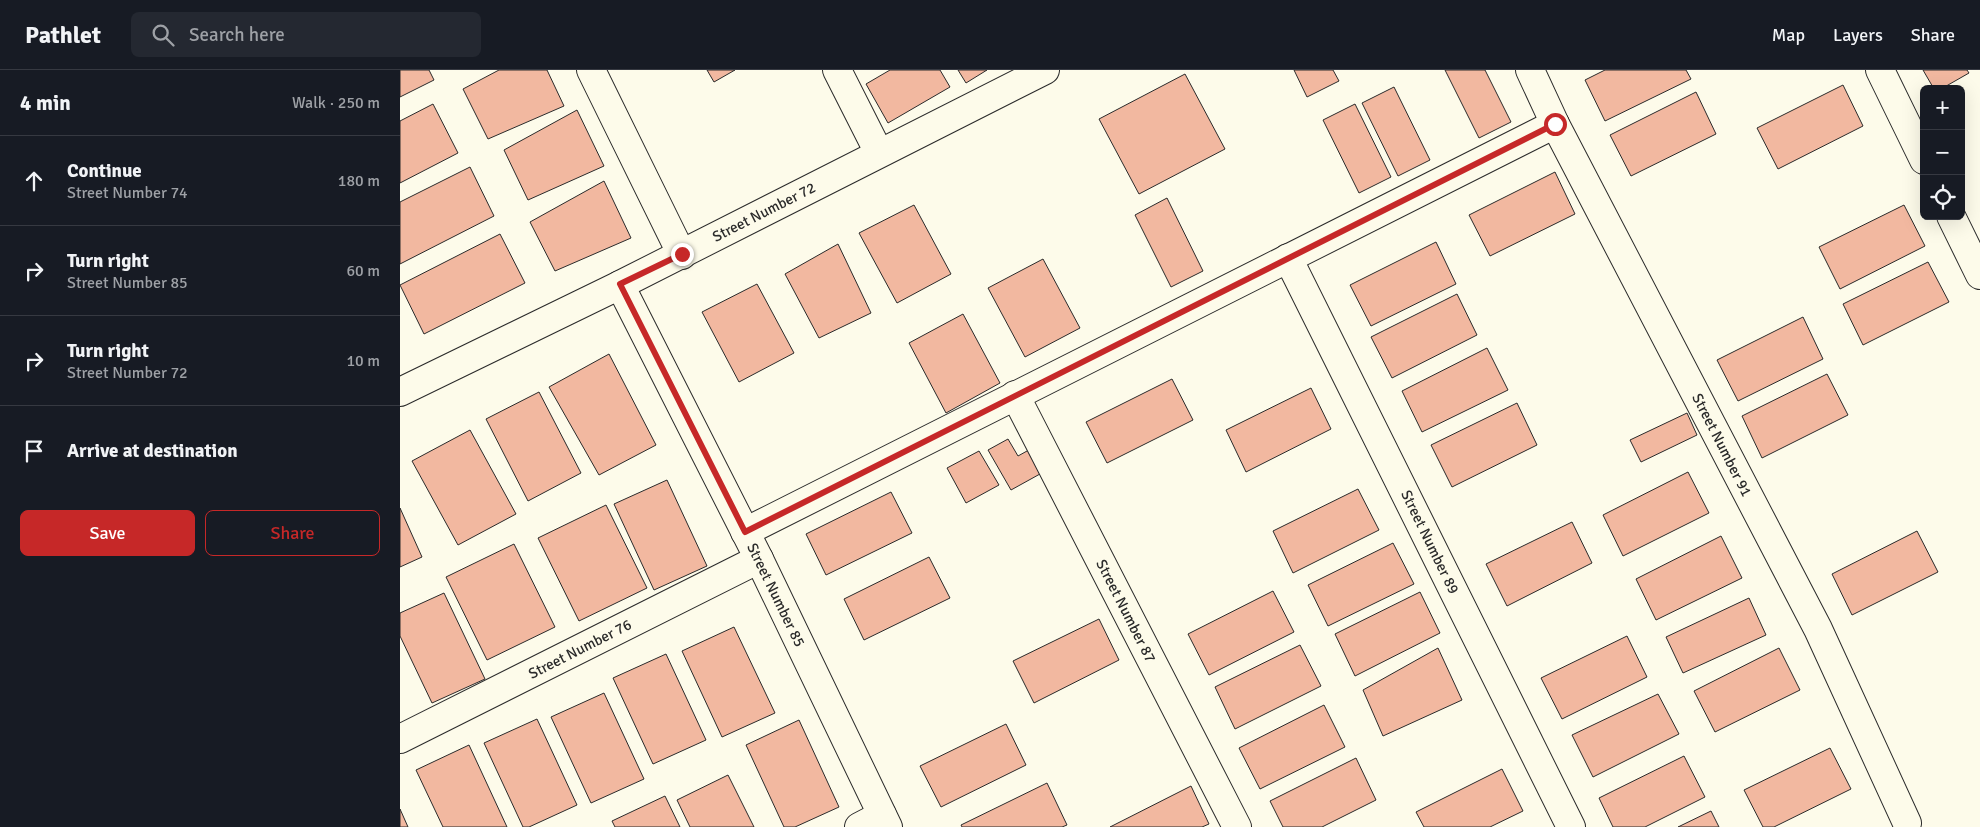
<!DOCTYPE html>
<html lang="en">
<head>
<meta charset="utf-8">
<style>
  :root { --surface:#171b24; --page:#242831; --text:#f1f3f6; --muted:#9ea1a6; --line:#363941; --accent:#c62828 }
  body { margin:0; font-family:Signika,sans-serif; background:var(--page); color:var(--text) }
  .controls { position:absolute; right:15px; top:15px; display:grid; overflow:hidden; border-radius:8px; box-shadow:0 5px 20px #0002 }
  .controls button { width:45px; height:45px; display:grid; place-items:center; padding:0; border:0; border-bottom:1px solid var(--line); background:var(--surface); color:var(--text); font:25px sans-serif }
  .stop { position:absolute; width:15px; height:15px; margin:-11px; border:4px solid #c62828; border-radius:50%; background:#fff }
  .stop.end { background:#c62828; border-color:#fff; box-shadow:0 1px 5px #0008 }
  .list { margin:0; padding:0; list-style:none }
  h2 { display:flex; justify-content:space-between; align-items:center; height:65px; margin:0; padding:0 20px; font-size:21px }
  h2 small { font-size:16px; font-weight:400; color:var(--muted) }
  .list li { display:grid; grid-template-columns:32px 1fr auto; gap:15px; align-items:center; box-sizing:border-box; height:90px; padding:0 20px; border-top:1px solid var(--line) }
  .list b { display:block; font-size:19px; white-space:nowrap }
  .list p { margin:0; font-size:16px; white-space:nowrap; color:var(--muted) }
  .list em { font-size:16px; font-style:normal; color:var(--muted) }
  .actions { display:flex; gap:10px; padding:15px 20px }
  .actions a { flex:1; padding:11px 0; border:1px solid var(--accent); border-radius:8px; text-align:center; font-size:18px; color:var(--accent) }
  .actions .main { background:var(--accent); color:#fff }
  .icon { flex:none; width:28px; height:28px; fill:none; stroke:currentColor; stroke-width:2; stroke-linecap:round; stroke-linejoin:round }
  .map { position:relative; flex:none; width:1580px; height:757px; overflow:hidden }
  header { display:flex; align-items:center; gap:30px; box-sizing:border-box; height:70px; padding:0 25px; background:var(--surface); border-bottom:1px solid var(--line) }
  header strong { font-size:24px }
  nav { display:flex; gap:28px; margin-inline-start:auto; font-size:18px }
  .search { width:350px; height:45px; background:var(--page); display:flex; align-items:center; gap:12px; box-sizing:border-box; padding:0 18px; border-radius:8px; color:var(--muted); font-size:19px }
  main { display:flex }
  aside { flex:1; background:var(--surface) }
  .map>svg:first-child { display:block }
</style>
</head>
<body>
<header>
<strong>Pathlet</strong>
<div class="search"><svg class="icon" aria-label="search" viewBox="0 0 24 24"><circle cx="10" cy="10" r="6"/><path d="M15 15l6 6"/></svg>Search here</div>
<nav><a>Map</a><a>Layers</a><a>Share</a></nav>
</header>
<main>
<aside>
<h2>4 min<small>Walk · 250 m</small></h2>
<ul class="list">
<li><svg class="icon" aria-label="ahead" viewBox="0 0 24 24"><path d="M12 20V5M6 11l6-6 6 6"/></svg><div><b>Continue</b><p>Street Number 74</p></div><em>180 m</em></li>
<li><svg class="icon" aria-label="right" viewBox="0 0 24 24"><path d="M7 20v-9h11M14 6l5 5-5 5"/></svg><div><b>Turn right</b><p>Street Number 85</p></div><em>60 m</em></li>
<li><svg class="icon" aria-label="right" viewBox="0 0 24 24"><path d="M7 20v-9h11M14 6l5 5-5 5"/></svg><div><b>Turn right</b><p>Street Number 72</p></div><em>10 m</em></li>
<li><svg class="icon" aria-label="arrive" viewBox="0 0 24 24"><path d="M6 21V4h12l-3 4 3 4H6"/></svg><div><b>Arrive at destination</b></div></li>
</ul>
<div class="actions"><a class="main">Save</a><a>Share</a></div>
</aside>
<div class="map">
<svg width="1580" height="757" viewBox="0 0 1580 757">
  <rect width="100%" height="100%" fill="#fdfbea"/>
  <g fill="#f2b8a0" stroke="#2b2b2b">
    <path d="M 0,0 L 29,0 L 34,10 L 0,27 Z"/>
    <path d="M 99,0 L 147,0 L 164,36 L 88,69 L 63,19 Z"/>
    <path d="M 307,0 L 335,0 L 314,12 Z"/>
    <path d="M 490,0 L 540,0 L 550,17 L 488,53 L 466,14 Z"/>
    <path d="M 558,0 L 587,0 L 566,13 Z"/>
    <path d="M 894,0 L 933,0 L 939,11 L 907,27 Z"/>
    <path d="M 1045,0 L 1085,0 L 1111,52 L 1079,68 Z"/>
    <path d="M 1205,0 L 1286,0 L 1291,9 L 1205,51 L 1185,10 Z"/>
    <path d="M 1523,0 L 1567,0 L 1569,3 L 1541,19 L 1534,19 Z"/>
    <path d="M 785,4 L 825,79 L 739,124 L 699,49 Z"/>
    <path d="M 1443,15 L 1463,56 L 1378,99 L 1357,58 Z"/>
    <path d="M 994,17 L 1030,90 L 998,106 L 962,33 Z"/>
    <path d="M 1296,22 L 1316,64 L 1231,106 L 1210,65 Z"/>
    <path d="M 33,34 L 58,83 L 0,113 L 0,51 Z"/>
    <path d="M 955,34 L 991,107 L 959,123 L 923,50 Z"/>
    <path d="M 177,40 L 204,96 L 128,130 L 104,80 Z"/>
    <path d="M 70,97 L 94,146 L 0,194 L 0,132 Z"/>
    <path d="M 1155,102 L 1175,144 L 1090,186 L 1069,145 Z"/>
    <path d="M 204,111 L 231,168 L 155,201 L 130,152 Z"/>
    <path d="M 767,128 L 803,201 L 771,217 L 735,145 Z"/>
    <path d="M 514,135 L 551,204 L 497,233 L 459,163 Z"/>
    <path d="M 1504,135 L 1525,176 L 1440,219 L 1419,177 Z"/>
    <path d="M 100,164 L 125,213 L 24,264 L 0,215 Z"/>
    <path d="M 1036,172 L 1056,214 L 971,256 L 950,215 Z"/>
    <path d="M 438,174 L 471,243 L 419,268 L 385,204 Z"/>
    <path d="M 643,189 L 680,258 L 625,287 L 588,218 Z"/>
    <path d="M 1528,192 L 1549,232 L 1463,275 L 1443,234 Z"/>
    <path d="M 357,214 L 394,283 L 339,312 L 302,242 Z"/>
    <path d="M 1057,224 L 1077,265 L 992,308 L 971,267 Z"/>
    <path d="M 563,244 L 600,313 L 546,343 L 509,273 Z"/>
    <path d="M 1403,247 L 1423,289 L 1338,331 L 1317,290 Z"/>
    <path d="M 1087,278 L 1108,320 L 1022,362 L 1002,321 Z"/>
    <path d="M 209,284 L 256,375 L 199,405 L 149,317 Z"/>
    <path d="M 1427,304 L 1448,345 L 1362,388 L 1342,346 Z"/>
    <path d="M 772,309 L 793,350 L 707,393 L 686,352 Z"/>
    <path d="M 911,318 L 931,359 L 846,402 L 826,360 Z"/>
    <path d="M 139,322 L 181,403 L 128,431 L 86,349 Z"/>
    <path d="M 1117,333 L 1137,375 L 1052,417 L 1031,375 Z"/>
    <path d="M 1287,343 L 1297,365 L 1241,392 L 1230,370 Z"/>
    <path d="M 70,360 L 116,444 L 58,475 L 12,391 Z"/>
    <path d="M 608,369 L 618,386 L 636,376 L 649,399 L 611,420 L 588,380 Z"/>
    <path d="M 579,381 L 599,415 L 566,433 L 547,398 Z"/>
    <path d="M 1288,402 L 1309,443 L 1223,486 L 1203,445 Z"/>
    <path d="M 267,410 L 307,496 L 254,520 L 214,434 Z"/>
    <path d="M 958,419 L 979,460 L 893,503 L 873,461 Z"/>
    <path d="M 491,422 L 512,463 L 426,505 L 406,464 Z"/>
    <path d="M 206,435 L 247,518 L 179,551 L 138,468 Z"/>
    <path d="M 0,438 L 22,487 L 0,497 Z"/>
    <path d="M 1172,452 L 1192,493 L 1107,536 L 1086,494 Z"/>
    <path d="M 1517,461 L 1538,502 L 1452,545 L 1432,504 Z"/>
    <path d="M 1321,466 L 1342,508 L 1256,550 L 1236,509 Z"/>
    <path d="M 993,473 L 1014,514 L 928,556 L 908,515 Z"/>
    <path d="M 114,474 L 155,557 L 87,590 L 46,507 Z"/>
    <path d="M 529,487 L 550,528 L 464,570 L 444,529 Z"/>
    <path d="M 873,521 L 894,562 L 809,605 L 788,564 Z"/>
    <path d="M 1020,522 L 1040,563 L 955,606 L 935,564 Z"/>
    <path d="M 44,523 L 85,609 L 32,633 L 0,566 L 0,543 Z"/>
    <path d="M 1349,528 L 1366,565 L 1283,603 L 1266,567 Z"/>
    <path d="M 699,549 L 719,590 L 634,633 L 613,591 Z"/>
    <path d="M 334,557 L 375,643 L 322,667 L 282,581 Z"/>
    <path d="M 1227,566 L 1247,607 L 1162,649 L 1141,608 Z"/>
    <path d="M 900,575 L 921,616 L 835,659 L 815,617 Z"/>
    <path d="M 1038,578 L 1062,630 L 983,666 L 963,620 Z"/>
    <path d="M 1379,578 L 1400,620 L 1315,662 L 1294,621 Z"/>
    <path d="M 266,584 L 306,670 L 253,694 L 213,608 Z"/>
    <path d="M 204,623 L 244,709 L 191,733 L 151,647 Z"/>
    <path d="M 1258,624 L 1279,664 L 1193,707 L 1172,665 Z"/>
    <path d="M 924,635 L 945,677 L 860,719 L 839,678 Z"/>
    <path d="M 137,649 L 177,735 L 129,757 L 123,757 L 84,673 Z"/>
    <path d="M 399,650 L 439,737 L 395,757 L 384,757 L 346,675 Z"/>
    <path d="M 606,654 L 626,695 L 541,737 L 520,696 Z"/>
    <path d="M 69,675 L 107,757 L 43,757 L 16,700 Z"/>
    <path d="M 1430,678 L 1451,719 L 1374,757 L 1363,757 L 1344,720 Z"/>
    <path d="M 1284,686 L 1305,727 L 1245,757 L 1213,757 L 1199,728 Z"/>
    <path d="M 956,688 L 976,730 L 922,757 L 883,757 L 870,731 Z"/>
    <path d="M 1102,699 L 1123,741 L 1090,757 L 1024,757 L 1016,742 Z"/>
    <path d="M 328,705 L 354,757 L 290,757 L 277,730 Z"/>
    <path d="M 647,713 L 667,755 L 662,757 L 562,757 L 561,755 Z"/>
    <path d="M 791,716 L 809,754 L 802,757 L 710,757 Z"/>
    <path d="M 265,726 L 280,757 L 215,757 L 212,751 Z"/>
    <path d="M 0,739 L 8,757 L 0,757 Z"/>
    <path d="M 1311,741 L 1319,757 L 1278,757 Z"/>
  </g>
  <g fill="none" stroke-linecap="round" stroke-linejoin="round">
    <g stroke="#2b2b2b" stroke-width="30">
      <g id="street">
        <path d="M 191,0 L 282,185"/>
        <path d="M 437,0 L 479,83"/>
        <path d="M 1130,0 L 1155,54 L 1418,559 L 1507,753"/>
        <path d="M 1480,0 L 1524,90"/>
        <path d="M 1551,146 L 1580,205"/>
        <path d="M 888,188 L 1171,757"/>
        <path d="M 220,215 L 645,0"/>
        <path d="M 615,325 L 837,757"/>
        <path d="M 345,462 L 1155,54"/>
        <path d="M 0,669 L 359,489"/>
        <path d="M 459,757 L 482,745"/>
      </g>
    </g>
    <g stroke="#2b2b2b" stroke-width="30">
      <path id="secondary" d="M 0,322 L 220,215 L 359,489 L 488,757"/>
    </g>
    <use href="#street" stroke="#fdfbea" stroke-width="28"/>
    <use href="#secondary" stroke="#fdfbea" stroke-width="28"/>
  </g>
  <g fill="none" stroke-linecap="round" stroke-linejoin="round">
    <path stroke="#c62828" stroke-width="6" d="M 282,184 L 220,214 L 345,462 L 1155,54"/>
  </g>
  <g text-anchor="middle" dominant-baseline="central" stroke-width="4" stroke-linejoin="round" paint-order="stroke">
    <g font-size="15" fill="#2b2b2b" stroke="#fdfbea">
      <text transform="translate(364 142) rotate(-27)">Street Number 72</text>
      <text transform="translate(1322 375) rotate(63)">Street Number 91</text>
      <text transform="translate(1030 472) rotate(64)">Street Number 89</text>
      <text transform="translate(376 525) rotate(64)">Street Number 85</text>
      <text transform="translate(726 541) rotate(63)">Street Number 87</text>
      <text transform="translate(180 579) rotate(-27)">Street Number 76</text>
    </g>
  </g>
</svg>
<div class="controls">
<button>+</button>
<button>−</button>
<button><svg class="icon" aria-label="locate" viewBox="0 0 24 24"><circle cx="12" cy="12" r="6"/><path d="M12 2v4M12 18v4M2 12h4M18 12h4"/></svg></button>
</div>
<div class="stop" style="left:1155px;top:54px"></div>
<div class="stop end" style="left:282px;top:184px"></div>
</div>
</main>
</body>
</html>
